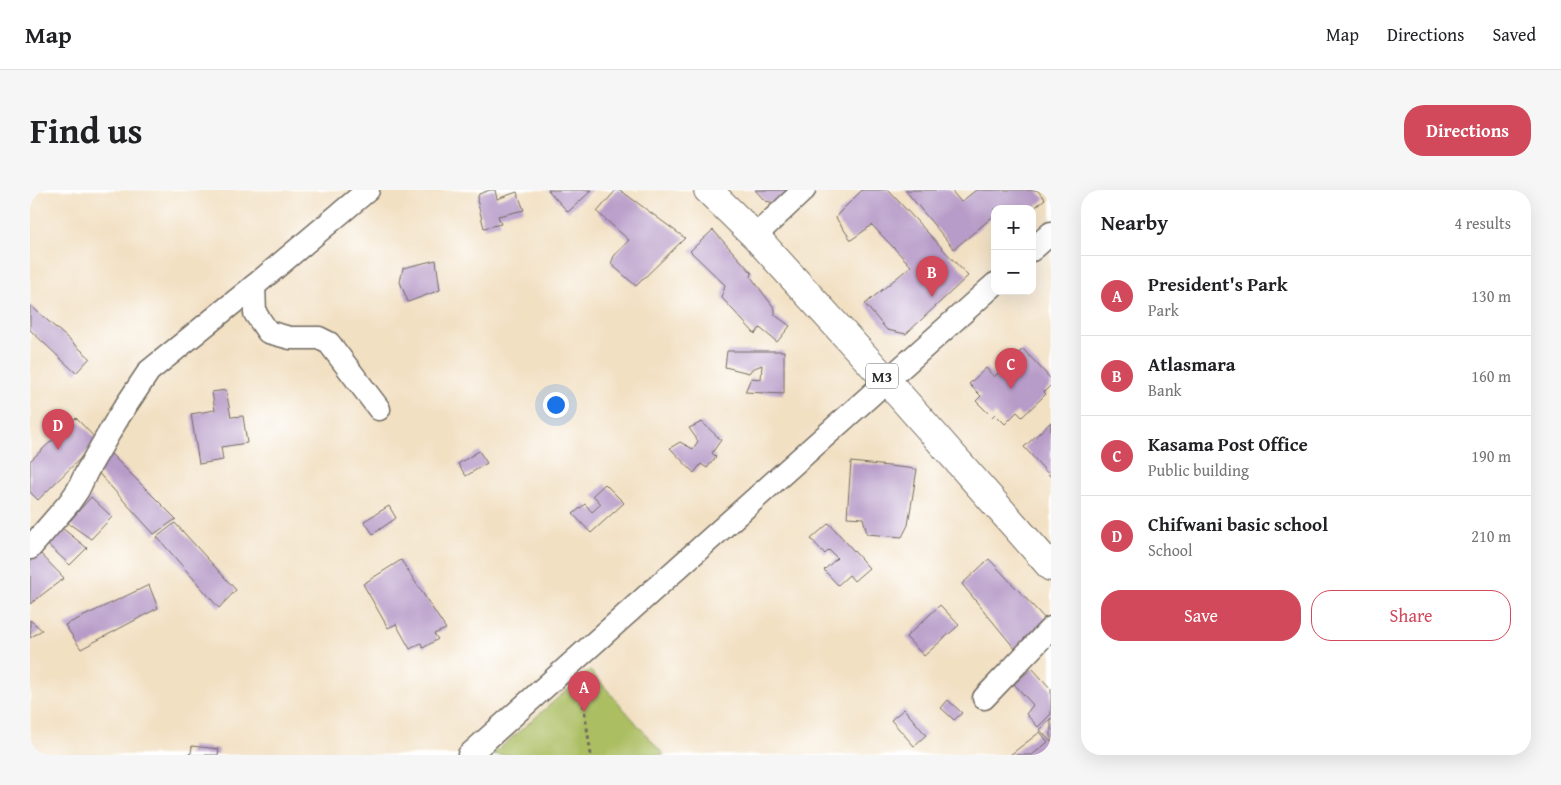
<!DOCTYPE html>
<html lang="en">
<head>
<meta charset="utf-8">
<style>
  :root { --surface:#fff; --page:#f6f6f6; --text:#202124; --muted:#757577; --line:#e0e0e0; --accent:#d1495b }
  body { margin:0; font-family:"Gentium Book Plus",serif; background:var(--page); color:var(--text) }
  .controls { position:absolute; right:15px; top:15px; display:grid; overflow:hidden; border-radius:10px; box-shadow:0 5px 20px #0002 }
  .controls button { width:45px; height:45px; display:grid; place-items:center; padding:0; border:0; border-bottom:1px solid var(--line); background:var(--surface); color:var(--text); font:25px sans-serif }
  .you { position:absolute; left:525px; top:214px; width:18px; height:18px; margin:-12px; border:4px solid #fff; border-radius:50%; background:#1a73e8; box-shadow:0 0 0 8px #1a73e833 }
  .badge { display:grid; place-items:center; width:32px; height:32px; border-radius:50%; background:var(--accent); color:#fff; font-size:16px; font-weight:700 }
  .pin { position:absolute; translate:-50% -41px; filter:drop-shadow(0 1px 2px #0008) }
  .pin::after { content:''; position:absolute; top:26px; width:18px; height:15px; background:inherit; clip-path:polygon(0 0,100% 0,50% 100%) }
  .list { margin:0; padding:0; list-style:none }
  h2 { display:flex; justify-content:space-between; align-items:center; height:65px; margin:0; padding:0 20px; font-size:21px }
  h2 small { font-size:16px; font-weight:400; color:var(--muted) }
  .list li { display:grid; grid-template-columns:32px 1fr auto; gap:15px; align-items:center; box-sizing:border-box; height:80px; padding:0 20px; border-top:1px solid var(--line) }
  .list b { display:block; font-size:19px; white-space:nowrap }
  .list p { margin:0; font-size:16px; white-space:nowrap; color:var(--muted) }
  .list em { font-size:16px; font-style:normal; color:var(--muted) }
  .actions { display:flex; gap:10px; padding:15px 20px }
  .actions a { flex:1; padding:11px 0; border:1px solid var(--accent); border-radius:20px; text-align:center; font-size:18px; color:var(--accent) }
  .actions .main { background:var(--accent); color:#fff }
  .map { position:relative; flex:none; width:1021px; height:565px; overflow:hidden; border-radius:20px }
  header { display:flex; align-items:center; gap:30px; box-sizing:border-box; height:70px; padding:0 25px; background:var(--surface); border-bottom:1px solid var(--line) }
  header strong { font-size:24px }
  nav { display:flex; gap:28px; margin-inline-start:auto; font-size:18px }
  .intro { display:flex; align-items:center; justify-content:space-between; box-sizing:border-box; height:120px; padding:0 30px }
  h1 { margin:0; font-size:35px }
  .button { padding:12px 22px; border-radius:20px; background:var(--accent); color:#fff; font-size:18px; font-weight:700 }
  main { display:flex; gap:30px; padding:0 30px }
  aside { flex:1; background:var(--surface); border-radius:20px; box-shadow:0 5px 20px #0002 }
  .map>svg:first-child { display:block }
</style>
</head>
<body>
<header>
<strong>Map</strong>
<nav><a>Map</a><a>Directions</a><a>Saved</a></nav>
</header>
<div class="intro"><h1>Find us</h1><a class="button">Directions</a></div>
<main>
<div class="map">
<svg width="1021" height="565" viewBox="0 0 1021 565">
  <rect width="100%" height="100%" fill="#fff"/>
  <filter id="ink" filterUnits="userSpaceOnUse"><feTurbulence type="fractalNoise" baseFrequency=".02" numOctaves="2"/><feDisplacementMap in="SourceGraphic" scale="10" xChannelSelector="R" yChannelSelector="G"/><feConvolveMatrix kernelMatrix="1 2 1 2 8 2 1 2 1" color-interpolation-filters="sRGB"/></filter>
  <filter id="wash" filterUnits="userSpaceOnUse"><feTurbulence type="fractalNoise" baseFrequency=".0096" numOctaves="4" result="noise"/><feDisplacementMap in="SourceGraphic" scale="20" xChannelSelector="R" yChannelSelector="G"/><feGaussianBlur stdDeviation="1.12" result="paint"/><feColorMatrix in="noise" values="0 0 0 0 0 0 0 0 0 0 0 0 0 0 0 0 0 1.4 0 .05"/><feComposite in="paint" operator="in"/></filter>
  <g filter="url(#wash)">
    <rect width="100%" height="100%" fill="#f2e0c3"/>
    <path fill="#abbe62" stroke="#6b7446" d="M 560,480 L 634,565 L 462,565 Z"/>
    <g id="blocks">
      <g fill="#b79bc8">
        <path d="M 460,0 L 465,0 L 467,9 L 487,2 L 494,20 L 468,26 L 471,34 L 454,38 L 447,10 L 449,4 Z"/>
        <path d="M 518,0 L 562,0 L 538,22 Z"/>
        <path d="M 586,0 L 590,0 L 655,48 L 606,96 L 581,74 L 584,66 L 599,50 L 567,22 Z"/>
        <path d="M 725,0 L 763,0 L 746,13 L 735,11 Z"/>
        <path d="M 832,0 L 858,0 L 938,86 L 876,144 L 857,140 L 835,114 L 881,76 L 842,35 L 821,50 L 806,28 L 808,24 Z"/>
        <path d="M 875,0 L 921,0 L 931,12 L 946,0 L 1007,0 L 1015,9 L 1003,19 L 978,19 L 976,16 L 973,19 L 965,19 L 965,25 L 924,59 Z"/>
        <path d="M 683,40 L 722,83 L 721,87 L 745,119 L 745,125 L 760,136 L 747,152 L 730,138 L 725,144 L 692,108 L 695,95 L 660,61 Z"/>
        <path d="M 406,70 L 410,100 L 378,112 L 370,92 L 373,78 Z"/>
        <path d="M 0,115 L 60,168 L 46,183 L 0,140 Z"/>
        <path d="M 993,159 L 1021,189 L 1021,195 L 1014,202 L 1016,204 L 992,227 L 987,222 L 975,234 L 965,224 L 962,227 L 946,211 L 951,206 L 939,194 L 956,178 L 964,187 Z"/>
        <path d="M 697,161 L 754,161 L 754,204 L 715,202 L 721,188 L 731,189 L 732,175 L 722,179 L 719,183 L 695,177 Z"/>
        <path d="M 196,200 L 201,227 L 213,226 L 217,253 L 191,257 L 193,270 L 169,274 L 161,224 L 185,220 L 182,202 Z"/>
        <path d="M 46,228 L 68,251 L 8,310 L 0,302 L 0,271 Z"/>
        <path d="M 672,232 L 691,250 L 682,263 L 686,267 L 677,278 L 671,274 L 664,283 L 640,258 L 650,252 L 663,259 L 668,251 L 659,238 Z"/>
        <path d="M 1021,232 L 1021,287 L 994,257 Z"/>
        <path d="M 449,261 L 457,273 L 436,286 L 428,274 Z"/>
        <path d="M 81,264 L 146,329 L 124,344 L 63,277 Z"/>
        <path d="M 821,272 L 887,279 L 878,335 L 872,347 L 837,344 L 833,328 L 817,327 Z"/>
        <path d="M 575,294 L 594,313 L 561,343 L 543,324 L 555,314 L 562,322 L 571,314 L 563,305 Z"/>
        <path d="M 61,307 L 82,327 L 61,349 L 38,333 Z"/>
        <path d="M 359,316 L 366,328 L 343,344 L 334,331 Z"/>
        <path d="M 145,333 L 206,400 L 189,418 L 127,347 Z"/>
        <path d="M 799,333 L 839,378 L 824,391 L 819,385 L 808,395 L 794,380 L 807,368 L 799,360 L 795,364 L 781,349 Z"/>
        <path d="M 32,338 L 57,358 L 40,375 L 17,354 Z"/>
        <path d="M 8,361 L 34,388 L 0,414 L 0,370 Z"/>
        <path d="M 959,369 L 1018,432 L 986,460 L 932,394 Z"/>
        <path d="M 371,370 L 416,439 L 404,444 L 408,449 L 393,458 L 391,453 L 380,459 L 366,434 L 358,438 L 333,394 Z"/>
        <path d="M 119,395 L 128,418 L 51,459 L 35,435 Z"/>
        <path d="M 910,415 L 929,435 L 894,466 L 876,447 Z"/>
        <path d="M 0,430 L 12,440 L 0,448 Z"/>
        <path d="M 1002,478 L 1021,499 L 1021,524 L 1008,537 L 996,524 L 1003,515 L 984,494 Z"/>
        <path d="M 918,510 L 932,523 L 924,530 L 911,518 Z"/>
        <path d="M 874,519 L 896,545 L 884,556 L 861,530 Z"/>
        <path d="M 1021,528 L 1021,552 L 1010,540 Z"/>
        <path d="M 1010,542 L 1018,552 L 1002,565 L 980,565 Z"/>
        <path d="M 162,556 L 189,559 L 188,565 L 155,565 L 161,563 Z"/>
      </g>
    </g>
  </g>
  <g filter="url(#ink)">
    <use href="#blocks" fill-opacity="0" stroke="#716a60" stroke-width="1"/>
    <g fill="none" stroke-linecap="round" stroke-linejoin="round">
      <g stroke="#716a60" stroke-width="25">
        <g id="minor">
          <path d="M 725,46 L 774,0"/>
          <path d="M 1002,60 L 1021,43"/>
          <path d="M 224,96 L 225,123 L 238,142 L 260,148 L 289,148 L 299,153 L 349,219"/>
          <path d="M 0,358 L 39,313 L 48,300 L 57,281 L 89,226 L 119,181 L 224,96 L 338,0"/>
          <path d="M 954,508 L 1021,438"/>
          <path d="M 439,565 L 965,94"/>
        </g>
      </g>
      <g stroke="#716a60" stroke-width="30">
        <path id="major" d="M 678,0 L 725,46 L 857,191 L 1021,377"/>
      </g>
      <path stroke="#716a60" stroke-width="3" stroke-dasharray="4 4" stroke-linecap="butt" d="M 550,490 L 561,565"/>
      <use href="#minor" stroke="#fff" stroke-width="22"/>
      <use href="#major" stroke="#fff" stroke-width="28"/>
    </g>
  </g>
  <g text-anchor="middle" dominant-baseline="central" stroke-width="4.5" stroke-linejoin="round" paint-order="stroke">
    <rect fill="#fff" stroke="#6b6b6b" stroke-width="1" x="836" y="173.5" width="32" height="25" rx="4"/>
    <g font-size="15" font-weight="bold" fill="#2b2b2b">
      <text x="852" y="186">M3</text>
    </g>
  </g>
</svg>
<div class="controls">
<button>+</button>
<button>−</button>
</div>
<div class="you"></div>
<div class="pin badge" style="left:554px;top:522px">A</div>
<div class="pin badge" style="left:902px;top:107px">B</div>
<div class="pin badge" style="left:981px;top:199px">C</div>
<div class="pin badge" style="left:28px;top:260px">D</div>
</div>
<aside>
<h2>Nearby<small>4 results</small></h2>
<ul class="list">
<li><span class="badge">A</span><div><b>President's Park</b><p>Park</p></div><em>130 m</em></li>
<li><span class="badge">B</span><div><b>Atlasmara</b><p>Bank</p></div><em>160 m</em></li>
<li><span class="badge">C</span><div><b>Kasama Post Office</b><p>Public building</p></div><em>190 m</em></li>
<li><span class="badge">D</span><div><b>Chifwani basic school</b><p>School</p></div><em>210 m</em></li>
</ul>
<div class="actions"><a class="main">Save</a><a>Share</a></div>
</aside>
</main>
</body>
</html>
